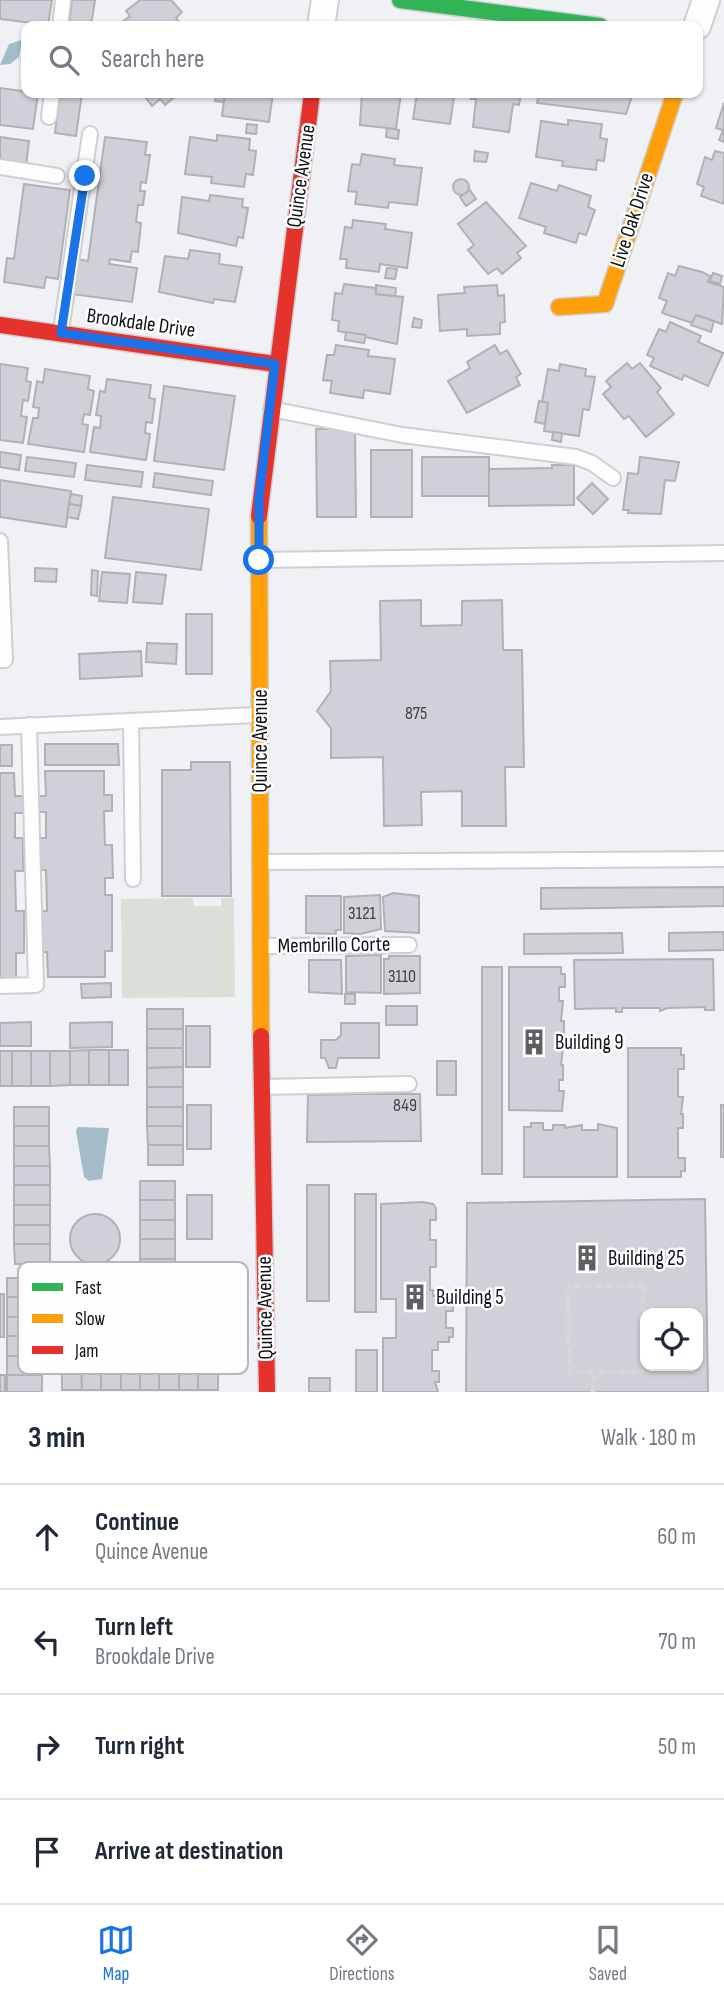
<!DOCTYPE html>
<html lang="en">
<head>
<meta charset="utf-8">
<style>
  :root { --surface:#fff; --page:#f6f6f7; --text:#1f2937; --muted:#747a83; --line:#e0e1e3; --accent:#1a73e8 }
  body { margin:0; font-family:"Sofia Sans Condensed",sans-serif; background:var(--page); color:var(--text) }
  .controls { position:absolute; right:21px; bottom:21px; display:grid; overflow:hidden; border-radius:14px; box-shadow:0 2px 5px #0004 }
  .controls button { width:63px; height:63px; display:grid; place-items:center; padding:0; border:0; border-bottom:2px solid var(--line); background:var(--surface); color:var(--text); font:35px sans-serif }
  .stop { position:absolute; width:21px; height:21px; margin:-16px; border:5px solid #1a73e8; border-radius:50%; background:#fff }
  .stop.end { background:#1a73e8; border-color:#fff; box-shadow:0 2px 7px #0008 }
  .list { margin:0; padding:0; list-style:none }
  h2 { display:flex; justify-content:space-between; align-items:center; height:91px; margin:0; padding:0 28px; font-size:30px }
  h2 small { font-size:23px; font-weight:400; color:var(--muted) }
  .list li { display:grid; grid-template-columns:46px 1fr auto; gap:21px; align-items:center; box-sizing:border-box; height:105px; padding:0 28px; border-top:2px solid var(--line) }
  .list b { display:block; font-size:26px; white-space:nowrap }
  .list p { margin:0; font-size:23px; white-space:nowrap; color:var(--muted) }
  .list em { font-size:23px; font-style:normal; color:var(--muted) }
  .icon { flex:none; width:38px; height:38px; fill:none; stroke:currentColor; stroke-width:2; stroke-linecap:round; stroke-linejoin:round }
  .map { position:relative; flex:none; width:724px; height:1392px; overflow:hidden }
  .search { position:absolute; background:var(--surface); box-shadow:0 2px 5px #0004; left:21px; right:21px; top:21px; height:77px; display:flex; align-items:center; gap:18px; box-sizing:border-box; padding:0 24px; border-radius:14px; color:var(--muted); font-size:26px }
  .sheet { height:511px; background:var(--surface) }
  nav { display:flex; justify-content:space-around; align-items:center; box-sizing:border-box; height:98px; border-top:2px solid var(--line); background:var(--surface); font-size:19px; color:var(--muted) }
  nav a { display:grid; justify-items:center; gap:4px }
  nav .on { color:var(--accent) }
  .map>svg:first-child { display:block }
</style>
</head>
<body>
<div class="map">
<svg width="724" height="1392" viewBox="0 0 724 1392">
  <rect width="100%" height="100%" fill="#f0f1f5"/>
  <path fill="#d9e0d7" d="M 193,898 L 194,906 L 221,906 L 221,898 L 234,898 L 235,997 L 122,998 L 121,899 Z"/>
  <g fill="#a4bbc8">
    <path d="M 22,40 L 19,57 L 10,64 L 0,65 L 9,44 Z"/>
    <path d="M 78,1127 L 109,1128 L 102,1179 L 89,1181 L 84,1177 L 76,1131 Z"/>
  </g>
  <g fill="#d1cfd7" stroke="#b1b1b4" stroke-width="2" fill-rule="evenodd">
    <path d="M 0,0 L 52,0 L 48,25 L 0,19 Z"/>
    <path d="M 72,0 L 95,0 L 91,26 L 69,26 Z"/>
    <path d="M 140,0 L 171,0 L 182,12 L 176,18 L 183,26 L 117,26 L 130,16 L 126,11 Z"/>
    <path d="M 0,88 L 38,93 L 33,129 L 0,125 Z"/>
    <path d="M 60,93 L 82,93 L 76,136 L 55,133 Z"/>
    <path d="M 152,93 L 160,99 L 152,106 L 146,98 Z"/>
    <path d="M 155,93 L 179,93 L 165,105 Z"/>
    <path d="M 216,93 L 225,93 L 224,102 L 215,101 Z"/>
    <path d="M 225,93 L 273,93 L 269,122 L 222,116 Z"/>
    <path d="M 362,93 L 401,93 L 396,129 L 360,125 Z"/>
    <path d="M 417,93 L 460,93 L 459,97 L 454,97 L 450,124 L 413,119 Z"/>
    <path d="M 471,93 L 521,93 L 519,105 L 513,104 L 509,132 L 473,127 L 476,99 L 471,99 Z"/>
    <path d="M 539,93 L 633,93 L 626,114 L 537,103 Z"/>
    <path d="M 724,103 L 724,142 L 719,140 L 723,130 L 716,128 Z"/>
    <path d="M 568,120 L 602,124 L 600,138 L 607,139 L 604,161 L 597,160 L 596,170 L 562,166 L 563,161 L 536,157 L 541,121 L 568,125 Z"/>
    <path d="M 247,124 L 257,125 L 256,134 L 246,133 Z"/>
    <path d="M 387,128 L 399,130 L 398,139 L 386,137 Z"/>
    <path d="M 217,135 L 250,139 L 249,150 L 256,151 L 253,175 L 246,174 L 244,187 L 211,183 L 212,177 L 185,174 L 190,137 L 217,141 Z"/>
    <path d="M 0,137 L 29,141 L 26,166 L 0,162 Z"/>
    <path d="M 105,137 L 147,142 L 145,155 L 150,155 L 146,183 L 141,182 L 140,191 L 145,191 L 143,205 L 138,205 L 136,222 L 141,223 L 138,252 L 132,251 L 130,262 L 110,259 L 109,264 L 137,268 L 132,302 L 71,294 L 76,259 L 88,261 Z"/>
    <path d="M 475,151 L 488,153 L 486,162 L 474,161 Z"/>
    <path d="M 715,151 L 724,153 L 724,204 L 701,196 L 704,187 L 697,184 L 705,157 L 712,160 Z"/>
    <path d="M 362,154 L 395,159 L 394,165 L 422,168 L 417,205 L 389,202 L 388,208 L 355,204 L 357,192 L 348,191 L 352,164 L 360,165 Z"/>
    <circle cx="461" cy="187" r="8"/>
    <path d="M 531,183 L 557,191 L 559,185 L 591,196 L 588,207 L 595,210 L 586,235 L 579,233 L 576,243 L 544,233 L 546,227 L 519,218 Z"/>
    <path d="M 24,184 L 70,190 L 58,279 L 46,277 L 44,288 L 4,282 L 7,258 L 14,259 Z"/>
    <path d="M 470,190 L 476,199 L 466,206 L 460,197 Z"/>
    <path d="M 210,195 L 243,199 L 242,207 L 248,208 L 243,238 L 238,237 L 236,246 L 178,233 L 182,197 L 209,201 Z"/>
    <path d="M 486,202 L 526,246 L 517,253 L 521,258 L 502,274 L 497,268 L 488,274 L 468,250 L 474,245 L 458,224 Z"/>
    <path d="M 353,220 L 386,224 L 385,229 L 412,233 L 407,268 L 380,264 L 379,272 L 346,268 L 347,259 L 340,259 L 345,227 L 352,228 Z"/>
    <path d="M 190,250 L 220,254 L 219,264 L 242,267 L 235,302 L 214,299 L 213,303 L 159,292 L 165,256 L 188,259 Z"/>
    <path d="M 679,266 L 702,272 L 710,276 L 708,282 L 724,287 L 722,324 L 696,315 L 692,323 L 662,313 L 667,301 L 659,298 L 668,273 L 675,276 Z"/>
    <path d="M 387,268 L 397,269 L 395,279 L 385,278 Z"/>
    <path d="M 713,273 L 722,276 L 720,284 L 710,281 Z"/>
    <path d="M 344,284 L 375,288 L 376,294 L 403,297 L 397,344 L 338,331 L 339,321 L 332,320 L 335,293 L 342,294 Z"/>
    <path d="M 376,285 L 396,288 L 395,296 L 376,294 Z"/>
    <path d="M 497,285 L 498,296 L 504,295 L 505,322 L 500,323 L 500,334 L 467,336 L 467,329 L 440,331 L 438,295 L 465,293 L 464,287 Z"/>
    <path d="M 696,315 L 714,321 L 711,332 L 691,325 Z"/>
    <path d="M 414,318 L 422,320 L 421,328 L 412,327 Z"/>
    <path d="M 670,322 L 701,336 L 698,342 L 723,353 L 708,386 L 684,375 L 682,380 L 650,366 L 654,358 L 647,355 L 659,329 L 666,332 Z"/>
    <path d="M 346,332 L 366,335 L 364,343 L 345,340 Z"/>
    <path d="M 336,345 L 369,350 L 368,356 L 395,359 L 390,394 L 364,390 L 363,398 L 330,393 L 332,381 L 323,380 L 327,355 L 334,355 Z"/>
    <path d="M 495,345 L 500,354 L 507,350 L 521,374 L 516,377 L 520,385 L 467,413 L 448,381 L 470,368 L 467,362 Z"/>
    <path d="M 627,363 L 632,369 L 640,363 L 661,388 L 657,392 L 674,414 L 646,437 L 629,416 L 624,419 L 603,394 L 611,387 L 606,381 Z"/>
    <path d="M 0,364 L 28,368 L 26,381 L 31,382 L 28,401 L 23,400 L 21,416 L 27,417 L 23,443 L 0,440 Z"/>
    <path d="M 560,364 L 586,369 L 585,376 L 595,377 L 589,410 L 583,409 L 579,436 L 544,431 L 548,403 L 542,402 L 548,369 L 559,371 Z"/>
    <path d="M 45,369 L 90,376 L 88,389 L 94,391 L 90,415 L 84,414 L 82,424 L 88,425 L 84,452 L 28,444 L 33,418 L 38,418 L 39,408 L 33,407 L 37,381 L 43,383 Z"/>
    <path d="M 107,379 L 151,385 L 149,398 L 155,399 L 152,423 L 146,422 L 145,433 L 150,434 L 146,460 L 90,452 L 94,427 L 100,428 L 101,416 L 96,415 L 100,391 L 105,392 Z"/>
    <path d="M 164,386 L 235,396 L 224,470 L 154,461 Z"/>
    <path d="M 539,401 L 548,403 L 545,424 L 535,422 Z"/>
    <path d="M 316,429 L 355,429 L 356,517 L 317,517 Z"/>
    <path d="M 553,432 L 562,433 L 561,442 L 552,440 Z"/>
    <rect x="371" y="450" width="41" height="67"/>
    <path d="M 0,452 L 21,455 L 19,470 L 0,467 Z"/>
    <path d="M 27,457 L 76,463 L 74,477 L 25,471 Z"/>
    <rect x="422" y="457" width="67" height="39"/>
    <path d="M 640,457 L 679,462 L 675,481 L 665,480 L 661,514 L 628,513 L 629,510 L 623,510 L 628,473 L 638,474 Z"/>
    <path d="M 87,465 L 143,472 L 141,487 L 85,480 Z"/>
    <path d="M 552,465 L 574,465 L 574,505 L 489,506 L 489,469 L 552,468 Z"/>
    <path d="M 155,473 L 213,481 L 211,495 L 153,487 Z"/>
    <path d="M 0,480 L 71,491 L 66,527 L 0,517 Z"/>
    <path d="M 592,483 L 608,499 L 593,514 L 577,498 Z"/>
    <path d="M 71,494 L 82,496 L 81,506 L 69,504 Z"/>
    <path d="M 113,497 L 209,509 L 201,570 L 105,558 Z"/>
    <path d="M 69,504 L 81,506 L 78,519 L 67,517 Z"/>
    <path d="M 35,568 L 57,569 L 56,582 L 35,581 Z"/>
    <path d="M 92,570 L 98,571 L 97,596 L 91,595 Z"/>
    <path d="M 102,572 L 130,574 L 127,603 L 99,601 Z"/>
    <path d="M 136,572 L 166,575 L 162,604 L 133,602 Z"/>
    <path d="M 421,600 L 421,626 L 462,625 L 462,601 L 502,600 L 503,650 L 522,650 L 524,767 L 505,767 L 506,826 L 462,826 L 462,791 L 421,792 L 422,825 L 384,826 L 383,757 L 331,758 L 331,728 L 317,711 L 331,691 L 330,661 L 381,660 L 380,601 Z"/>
    <rect x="186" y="614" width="26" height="60"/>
    <path d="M 147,643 L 177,644 L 176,664 L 146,662 Z"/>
    <path d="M 141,651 L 142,676 L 80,679 L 79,654 Z"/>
    <path d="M 45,744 L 118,744 L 119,765 L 45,765 Z"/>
    <rect x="0" y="745" width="12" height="21"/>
    <path d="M 191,762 L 230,762 L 231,896 L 162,896 L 162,770 L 191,770 Z"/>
    <path d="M 45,771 L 104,771 L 104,795 L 112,795 L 112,811 L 104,811 L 105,845 L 112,845 L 113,878 L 105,878 L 105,895 L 112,895 L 112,951 L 105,951 L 105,977 L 48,977 L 47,952 L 41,952 L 40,911 L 47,911 L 46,870 L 39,870 L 39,838 L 46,838 L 46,812 L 39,812 L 39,796 L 46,796 Z"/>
    <path d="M 0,773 L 14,773 L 15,796 L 23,796 L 23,813 L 15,813 L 15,838 L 23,838 L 23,871 L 15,871 L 16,911 L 24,911 L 24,953 L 16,953 L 16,980 L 0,980 Z"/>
    <path d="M 724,887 L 724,906 L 541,909 L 541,888 Z"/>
    <path d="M 393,893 L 419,896 L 419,933 L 385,931 L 383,897 Z"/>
    <path d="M 380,895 L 381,929 L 360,934 L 344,933 L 344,897 Z"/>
    <path d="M 306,896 L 341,896 L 341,930 L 336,930 L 336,934 L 306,933 Z"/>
    <path d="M 724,932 L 724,950 L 669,951 L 669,933 Z"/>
    <path d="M 622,933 L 623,953 L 524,954 L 524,934 Z"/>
    <path d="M 381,955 L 381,993 L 346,992 L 346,956 Z"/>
    <path d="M 389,956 L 420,956 L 420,993 L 384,994 L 384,959 L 389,959 Z"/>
    <path d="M 713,959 L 714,1010 L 705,1010 L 705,1007 L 667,1008 L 660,1011 L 660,1008 L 622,1008 L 622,1012 L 616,1012 L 616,1008 L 575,1009 L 574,960 Z"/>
    <path d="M 309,960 L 341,960 L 342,994 L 309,992 Z"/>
    <rect x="482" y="967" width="20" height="207"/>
    <path d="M 509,967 L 561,967 L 561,974 L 565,974 L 565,987 L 559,987 L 559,1001 L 563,1001 L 561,1021 L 564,1021 L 564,1035 L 559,1035 L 559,1048 L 563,1048 L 561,1065 L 563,1065 L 563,1080 L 559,1080 L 559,1091 L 564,1091 L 562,1111 L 509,1110 Z"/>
    <path d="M 111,983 L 111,997 L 82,998 L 81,984 Z"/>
    <rect x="345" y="994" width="10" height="10"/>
    <rect x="386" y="1006" width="31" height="19"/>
    <rect x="147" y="1009" width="36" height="20"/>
    <path d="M 31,1022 L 31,1046 L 0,1046 L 0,1023 Z"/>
    <path d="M 112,1022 L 112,1047 L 70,1048 L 70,1023 Z"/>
    <path d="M 341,1023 L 379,1023 L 379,1058 L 338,1058 L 336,1068 L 329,1068 L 325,1058 L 321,1058 L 321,1040 L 336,1040 L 341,1035 Z"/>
    <rect x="186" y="1026" width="24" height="41"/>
    <rect x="147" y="1029" width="36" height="19"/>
    <path d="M 147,1048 L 183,1048 L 183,1067 L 147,1068 Z"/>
    <path d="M 628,1048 L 681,1048 L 681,1055 L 684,1055 L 684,1069 L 678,1069 L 678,1097 L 683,1097 L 681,1114 L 683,1114 L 683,1128 L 678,1128 L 678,1158 L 685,1158 L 685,1171 L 681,1171 L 681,1177 L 628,1177 Z"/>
    <path d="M 89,1050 L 89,1085 L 70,1085 L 70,1051 Z"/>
    <rect x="89" y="1050" width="20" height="35"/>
    <rect x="109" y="1050" width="19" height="35"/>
    <rect x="0" y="1051" width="12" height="35"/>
    <rect x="12" y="1051" width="19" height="35"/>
    <rect x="31" y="1051" width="19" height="35"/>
    <path d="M 50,1051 L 70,1051 L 70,1085 L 50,1086 Z"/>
    <rect x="437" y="1061" width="19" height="34"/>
    <path d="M 183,1067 L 183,1087 L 147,1087 L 147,1068 Z"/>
    <rect x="147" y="1087" width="36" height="20"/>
    <path d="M 355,1094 L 420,1094 L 421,1141 L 307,1142 L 308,1095 Z"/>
    <rect x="187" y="1105" width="24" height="44"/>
    <rect x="721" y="1105" width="3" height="52"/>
    <rect x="14" y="1107" width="35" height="19"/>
    <rect x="147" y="1107" width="36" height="19"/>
    <path d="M 531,1123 L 543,1123 L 543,1130 L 553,1130 L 553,1125 L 565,1125 L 565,1128 L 582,1125 L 582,1130 L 598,1130 L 598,1124 L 617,1128 L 617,1177 L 524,1177 L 524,1127 L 531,1127 Z"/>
    <rect x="14" y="1126" width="35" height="20"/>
    <path d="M 147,1126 L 183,1126 L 183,1145 L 148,1145 Z"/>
    <rect x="148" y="1145" width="35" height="20"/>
    <path d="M 14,1146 L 49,1146 L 50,1166 L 14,1166 Z"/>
    <rect x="14" y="1166" width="36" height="19"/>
    <rect x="140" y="1181" width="35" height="19"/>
    <rect x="14" y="1185" width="36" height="20"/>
    <rect x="307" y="1185" width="22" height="116"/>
    <rect x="355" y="1194" width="21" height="118"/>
    <rect x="187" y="1195" width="25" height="44"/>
    <path d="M 705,1199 L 708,1392 L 466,1392 L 467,1203 ZM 645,1313 L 698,1313 L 698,1366 L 645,1366 Z"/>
    <rect x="140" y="1200" width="35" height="20"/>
    <path d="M 423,1202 L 433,1204 L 436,1208 L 436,1220 L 430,1220 L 430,1240 L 436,1240 L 436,1267 L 430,1267 L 430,1290 L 433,1290 L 433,1296 L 449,1295 L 449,1300 L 453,1300 L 453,1311 L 446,1311 L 446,1328 L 453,1328 L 453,1337 L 449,1337 L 449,1342 L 438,1342 L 438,1350 L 432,1350 L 432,1371 L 439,1371 L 439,1382 L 435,1382 L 438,1392 L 383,1392 L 383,1338 L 396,1338 L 396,1299 L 381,1299 L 381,1204 Z"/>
    <rect x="14" y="1205" width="36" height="20"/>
    <circle cx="95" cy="1239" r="25"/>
    <rect x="140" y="1220" width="35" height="19"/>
    <rect x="14" y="1225" width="36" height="19"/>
    <rect x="140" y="1239" width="35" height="20"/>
    <path d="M 14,1244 L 50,1244 L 50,1264 L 15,1264 Z"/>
    <rect x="140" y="1259" width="35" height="19"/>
    <rect x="7" y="1278" width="34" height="19"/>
    <rect x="0" y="1294" width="4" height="43"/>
    <path d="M 7,1297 L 41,1297 L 42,1317 L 7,1317 Z"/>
    <rect x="7" y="1317" width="35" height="19"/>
    <rect x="7" y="1336" width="35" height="20"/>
    <rect x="356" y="1350" width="21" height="42"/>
    <path d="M 62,1355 L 81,1355 L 82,1390 L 62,1390 Z"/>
    <path d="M 81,1355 L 101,1355 L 101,1390 L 82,1390 Z"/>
    <rect x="101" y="1355" width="20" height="35"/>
    <rect x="121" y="1355" width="19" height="35"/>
    <rect x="140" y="1355" width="19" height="35"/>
    <rect x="159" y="1355" width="20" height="35"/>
    <rect x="179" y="1355" width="19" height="35"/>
    <rect x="198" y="1355" width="20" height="35"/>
    <rect x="7" y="1356" width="35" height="19"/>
    <rect x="0" y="1375" width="5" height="17"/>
    <rect x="7" y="1375" width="35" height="17"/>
    <rect x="309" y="1378" width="21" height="14"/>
  </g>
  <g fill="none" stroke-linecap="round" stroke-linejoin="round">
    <g stroke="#cecfd2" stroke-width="18">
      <g id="lane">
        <path d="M 60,26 L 63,0"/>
        <path d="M 49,117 L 52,93"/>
        <path d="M 0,167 L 57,176"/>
        <path d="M 61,331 L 90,134"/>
        <path d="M 271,409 L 402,435 L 576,457 L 592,463 L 613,478"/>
        <path d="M 0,541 L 5,660 L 0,660"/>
        <path d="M 261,560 L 724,553"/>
        <path d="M 131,721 L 133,879"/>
        <path d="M 0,727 L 257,715"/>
        <path d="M 261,862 L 724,859"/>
        <path d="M 261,946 L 409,945"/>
        <path d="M 0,986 L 36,985 L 29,725"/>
        <path d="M 263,1087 L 409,1084"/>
      </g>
    </g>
    <g stroke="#cecfd2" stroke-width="30">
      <g id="street">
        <path d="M 321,26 L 325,0"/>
        <path d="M 697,26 L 706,0"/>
      </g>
    </g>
    <g stroke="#cecfd2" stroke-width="19">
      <path id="fast" d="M 400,0 L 600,26"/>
    </g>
    <g stroke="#cecfd2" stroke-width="19">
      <g id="slow">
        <path d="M 559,307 L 605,304 L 675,93"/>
        <path d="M 259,516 L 261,1036"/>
      </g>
    </g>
    <g stroke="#cecfd2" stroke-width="19">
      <g id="jam">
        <path d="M 0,325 L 275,364"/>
        <path d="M 259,516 L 312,93"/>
        <path d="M 261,1036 L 267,1392"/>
      </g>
    </g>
    <g stroke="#d6d6d6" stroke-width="4.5" stroke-dasharray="7 3.5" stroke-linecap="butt">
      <path d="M 643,1285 L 643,1372 L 569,1372 L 568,1287 Z"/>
      <path d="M 593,1392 L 594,1373"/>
    </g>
    <use href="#lane" stroke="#fdfdfe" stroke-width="14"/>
    <use href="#street" stroke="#fdfdfe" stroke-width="26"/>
    <use href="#fast" stroke="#30b455" stroke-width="16"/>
    <use href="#slow" stroke="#ff9f0a" stroke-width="16"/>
    <use href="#jam" stroke="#e5322d" stroke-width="16"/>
  </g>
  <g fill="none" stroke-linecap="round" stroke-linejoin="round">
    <path stroke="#1a73e8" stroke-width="9" d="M 85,176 L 61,333 L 275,364 L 259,498 L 259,560"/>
  </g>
  <defs>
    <g id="building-bare" transform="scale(2.1)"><path d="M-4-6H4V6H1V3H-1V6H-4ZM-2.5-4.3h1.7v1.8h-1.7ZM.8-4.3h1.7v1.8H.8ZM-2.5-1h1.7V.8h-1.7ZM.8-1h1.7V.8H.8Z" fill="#5f5f62" stroke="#fdfeff" stroke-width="2.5" paint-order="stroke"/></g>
  </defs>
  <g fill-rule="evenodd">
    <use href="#building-bare" x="534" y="1042"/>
    <use href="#building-bare" x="587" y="1258"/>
    <use href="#building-bare" x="415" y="1297"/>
  </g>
  <g text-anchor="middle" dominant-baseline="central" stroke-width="5" stroke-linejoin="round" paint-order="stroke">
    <g font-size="18" fill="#414044">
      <text x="416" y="713">875</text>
      <text x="362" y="913">3121</text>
      <text x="402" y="976">3110</text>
      <text x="405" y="1105">849</text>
    </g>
    <g font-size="21" fill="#111113" stroke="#fdfeff">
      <text transform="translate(301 176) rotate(-82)">Quince Avenue</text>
      <text transform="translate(632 220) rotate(-72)">Live Oak Drive</text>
      <text transform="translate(141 323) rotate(8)">Brookdale Drive</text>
      <text transform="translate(260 741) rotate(-90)">Quince Avenue</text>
      <text transform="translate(334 945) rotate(-1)">Membrillo Corte</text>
      <text transform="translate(265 1308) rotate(-91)">Quince Avenue</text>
    </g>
    <g font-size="21" fill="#111113" stroke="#fdfeff" text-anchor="start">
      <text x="555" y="1042">Building 9</text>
      <text x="608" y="1258">Building 25</text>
      <text x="436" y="1297">Building 5</text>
    </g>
  </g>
  <rect x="18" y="1262" width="230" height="112" rx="10" fill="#fdfeff" stroke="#b6b7b8" stroke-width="2"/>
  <rect x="32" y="1283" width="31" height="8" fill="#30b455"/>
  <rect x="32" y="1314" width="31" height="9" fill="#ff9f0a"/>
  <rect x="32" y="1346" width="31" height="8" fill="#e5322d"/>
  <g font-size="19" fill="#111113">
    <text x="75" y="1294">Fast</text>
    <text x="75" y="1325">Slow</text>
    <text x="75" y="1357">Jam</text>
  </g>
</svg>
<div class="controls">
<button><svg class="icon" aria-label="locate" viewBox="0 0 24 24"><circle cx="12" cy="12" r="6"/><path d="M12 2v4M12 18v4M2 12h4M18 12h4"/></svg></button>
</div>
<div class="stop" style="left:259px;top:560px"></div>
<div class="stop end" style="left:85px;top:176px"></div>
<div class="search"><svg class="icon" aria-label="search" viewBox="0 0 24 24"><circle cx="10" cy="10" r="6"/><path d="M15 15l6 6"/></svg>Search here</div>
</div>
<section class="sheet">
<h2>3 min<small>Walk · 180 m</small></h2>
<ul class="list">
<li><svg class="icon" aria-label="ahead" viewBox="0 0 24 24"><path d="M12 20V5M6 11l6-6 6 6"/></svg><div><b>Continue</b><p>Quince Avenue</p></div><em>60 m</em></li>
<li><svg class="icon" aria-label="left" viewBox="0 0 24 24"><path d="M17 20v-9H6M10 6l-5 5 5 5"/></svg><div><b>Turn left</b><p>Brookdale Drive</p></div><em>70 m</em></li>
<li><svg class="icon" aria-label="right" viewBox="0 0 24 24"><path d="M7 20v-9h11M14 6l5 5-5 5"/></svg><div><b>Turn right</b></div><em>50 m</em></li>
<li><svg class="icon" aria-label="arrive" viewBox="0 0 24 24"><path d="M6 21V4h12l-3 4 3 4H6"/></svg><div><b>Arrive at destination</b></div></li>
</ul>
</section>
<nav>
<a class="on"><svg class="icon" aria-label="map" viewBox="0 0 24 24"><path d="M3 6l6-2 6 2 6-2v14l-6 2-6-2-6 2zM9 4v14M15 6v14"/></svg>Map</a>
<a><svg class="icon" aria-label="directions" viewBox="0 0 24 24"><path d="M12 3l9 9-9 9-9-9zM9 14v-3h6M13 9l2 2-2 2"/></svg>Directions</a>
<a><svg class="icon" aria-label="saved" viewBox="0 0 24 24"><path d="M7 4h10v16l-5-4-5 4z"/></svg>Saved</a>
</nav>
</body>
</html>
